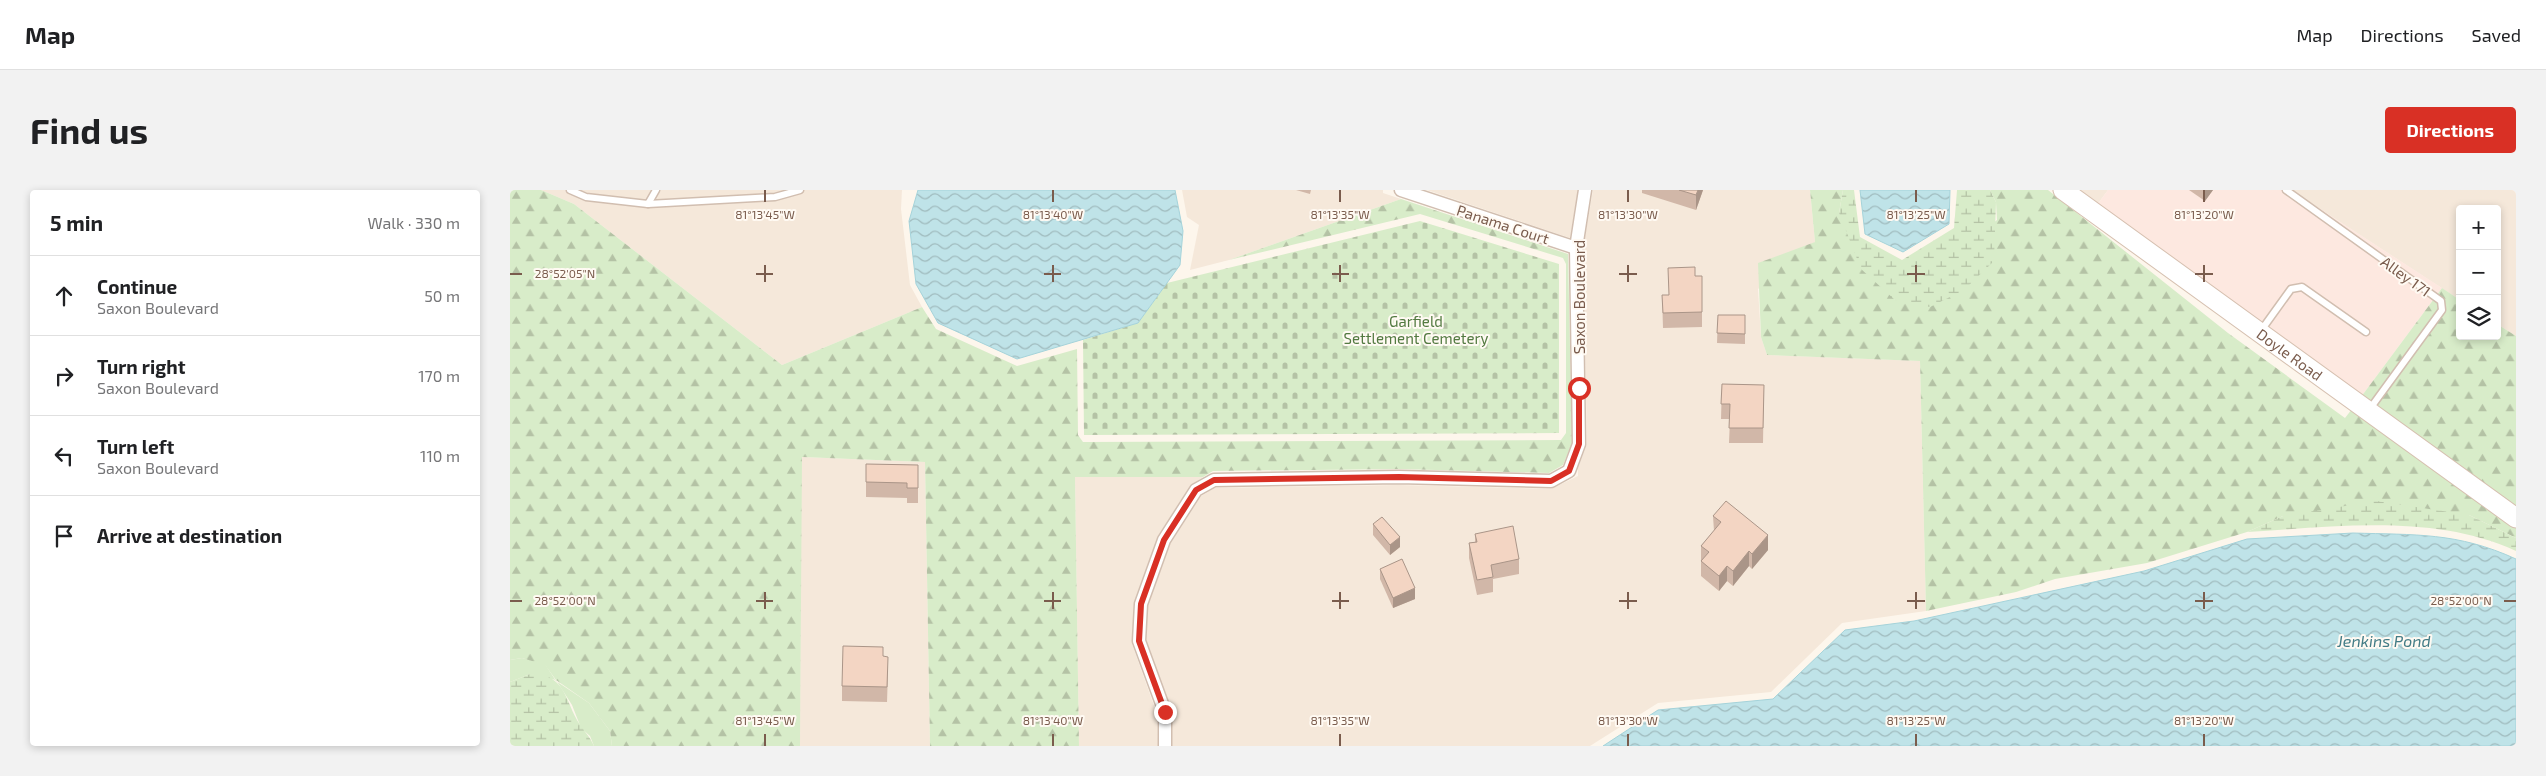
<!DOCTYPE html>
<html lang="en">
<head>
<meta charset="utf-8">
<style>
  :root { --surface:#fff; --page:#f2f2f2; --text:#202124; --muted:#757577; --line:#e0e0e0; --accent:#d93025 }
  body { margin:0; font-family:"Exo 2",sans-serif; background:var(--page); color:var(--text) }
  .controls { position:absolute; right:15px; top:15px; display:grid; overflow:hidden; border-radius:5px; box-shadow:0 2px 8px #0003 }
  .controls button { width:45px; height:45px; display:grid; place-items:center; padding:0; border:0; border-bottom:1px solid var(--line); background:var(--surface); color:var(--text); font:25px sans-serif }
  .stop { position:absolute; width:15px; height:15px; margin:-11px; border:4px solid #d93025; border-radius:50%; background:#fff }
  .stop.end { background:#d93025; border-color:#fff; box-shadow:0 1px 5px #0008 }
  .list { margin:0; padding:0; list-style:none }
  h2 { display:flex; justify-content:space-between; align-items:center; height:65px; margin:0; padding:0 20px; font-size:21px }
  h2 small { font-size:16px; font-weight:400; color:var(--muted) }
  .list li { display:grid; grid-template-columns:32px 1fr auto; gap:15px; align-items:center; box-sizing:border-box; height:80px; padding:0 20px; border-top:1px solid var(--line) }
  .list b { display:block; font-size:19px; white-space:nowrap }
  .list p { margin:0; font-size:16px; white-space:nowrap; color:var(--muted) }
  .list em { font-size:16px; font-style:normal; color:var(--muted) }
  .icon { flex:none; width:28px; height:28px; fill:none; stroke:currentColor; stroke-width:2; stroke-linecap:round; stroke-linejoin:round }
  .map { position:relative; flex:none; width:2006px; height:556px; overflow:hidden; border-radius:5px }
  header { display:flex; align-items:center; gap:30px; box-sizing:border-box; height:70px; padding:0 25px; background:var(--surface); border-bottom:1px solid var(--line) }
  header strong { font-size:24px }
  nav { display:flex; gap:28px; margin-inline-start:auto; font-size:18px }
  .intro { display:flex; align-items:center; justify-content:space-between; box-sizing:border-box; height:120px; padding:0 30px }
  h1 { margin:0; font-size:35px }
  .button { padding:12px 22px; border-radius:5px; background:var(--accent); color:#fff; font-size:18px; font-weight:700 }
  main { display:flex; gap:30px; padding:0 30px }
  aside { flex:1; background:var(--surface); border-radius:5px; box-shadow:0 2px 8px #0003 }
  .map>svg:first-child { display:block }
</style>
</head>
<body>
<header>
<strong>Map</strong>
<nav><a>Map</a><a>Directions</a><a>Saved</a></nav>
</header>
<div class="intro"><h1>Find us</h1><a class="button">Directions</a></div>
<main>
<aside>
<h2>5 min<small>Walk · 330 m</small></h2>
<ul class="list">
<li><svg class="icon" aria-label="ahead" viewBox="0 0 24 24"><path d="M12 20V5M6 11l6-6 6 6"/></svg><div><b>Continue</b><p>Saxon Boulevard</p></div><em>50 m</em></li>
<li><svg class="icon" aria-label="right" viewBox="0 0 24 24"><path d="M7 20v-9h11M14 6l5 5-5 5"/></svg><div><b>Turn right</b><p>Saxon Boulevard</p></div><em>170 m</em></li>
<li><svg class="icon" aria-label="left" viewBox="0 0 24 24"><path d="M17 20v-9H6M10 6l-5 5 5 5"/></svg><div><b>Turn left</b><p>Saxon Boulevard</p></div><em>110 m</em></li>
<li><svg class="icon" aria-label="arrive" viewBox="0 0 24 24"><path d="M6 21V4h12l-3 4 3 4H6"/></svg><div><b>Arrive at destination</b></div></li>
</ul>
</aside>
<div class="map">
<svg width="2006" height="556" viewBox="0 0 2006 556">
  <defs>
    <pattern id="forest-firs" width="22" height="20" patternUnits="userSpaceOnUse" patternTransform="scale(1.25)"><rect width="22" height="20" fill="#d8ecc9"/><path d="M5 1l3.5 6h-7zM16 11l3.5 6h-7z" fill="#b4c2a5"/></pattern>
    <pattern id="wetland-marsh" width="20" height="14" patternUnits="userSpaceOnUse" patternTransform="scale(1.25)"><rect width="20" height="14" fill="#d8ecc9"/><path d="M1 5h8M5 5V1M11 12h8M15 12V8" fill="none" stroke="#b4c2a5"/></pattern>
    <pattern id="cemetery-stones" width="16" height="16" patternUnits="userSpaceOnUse" patternTransform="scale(1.25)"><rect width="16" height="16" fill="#d8ecc9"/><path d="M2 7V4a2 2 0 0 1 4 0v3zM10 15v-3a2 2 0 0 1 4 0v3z" fill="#b4c2a5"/></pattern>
    <pattern id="water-waves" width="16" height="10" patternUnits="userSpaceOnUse" patternTransform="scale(1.25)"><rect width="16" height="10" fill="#bfe3e8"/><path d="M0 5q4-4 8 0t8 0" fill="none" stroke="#a0bbbe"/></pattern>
  </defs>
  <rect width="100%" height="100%" fill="#fdf6ec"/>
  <g fill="#f5e8da">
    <path d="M 31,0 L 392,0 L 391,19 L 400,95 L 412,117 L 272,175 L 64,14 Z"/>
    <path d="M 672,0 L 873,0 L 873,3 L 891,9 L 719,70 L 680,80 L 689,35 L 677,27 Z"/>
    <path d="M 917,0 L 1068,0 L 1060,48 Z"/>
    <path d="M 1083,0 L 1300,0 L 1305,52 L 1248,99 L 1251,147 L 1257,165 L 1410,171 L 1416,421 L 1332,433 L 1261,502 L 1148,513 L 1080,556 L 662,556 L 662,522 L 636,450 L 638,415 L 660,354 L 691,306 L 705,298 L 889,295 L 1041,299 L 1068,286 L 1068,278 L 1077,254 L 1073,59 Z"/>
    <path d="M 1565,0 L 1598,0 L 1587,15 Z"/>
    <path d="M 1781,0 L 2006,0 L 2006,146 L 1987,134 L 1987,19 L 1950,19 L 1950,110 Z"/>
    <path d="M 291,267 L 415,272 L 420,556 L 290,556 Z"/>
    <path d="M 565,287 L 693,287 L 681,295 L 648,346 L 624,413 L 622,454 L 647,524 L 648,556 L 569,556 Z"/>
  </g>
  <path fill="#fde8e0" d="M 1598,0 L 1781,0 L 1932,98 L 1851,207 L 1587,15 Z"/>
  <path fill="#d8ecc9" d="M 12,468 L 35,474 L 46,491 L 79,513 L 100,541 L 102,556 L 84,556 L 80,546 L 71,538 L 62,515 L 46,490 L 20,484 L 0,492 L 0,470 Z"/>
  <g fill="url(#forest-firs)">
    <path d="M 0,0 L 31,0 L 64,14 L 272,175 L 412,117 L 426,139 L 507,176 L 567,159 L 568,245 L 573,252 L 1051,250 L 1056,243 L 1056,74 L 1053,68 L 910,24 L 719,70 L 891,9 L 1058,64 L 1062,253 L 1053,275 L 1039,283 L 889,279 L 703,281 L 693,287 L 565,287 L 569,556 L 420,556 L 415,272 L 292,267 L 290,556 L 102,556 L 100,541 L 79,513 L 46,490 L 35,475 L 12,468 L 0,470 Z"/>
    <path d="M 1300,0 L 1333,0 L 1329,23 L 1385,110 L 1487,30 L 1486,12 L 1480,0 L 1538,0 L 1718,143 L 1835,228 L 1842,219 L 2006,338 L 2006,348 L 1959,325 L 1773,326 L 1737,342 L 1637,373 L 1545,389 L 1506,402 L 1416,421 L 1410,171 L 1257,165 L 1251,147 L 1248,73 L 1305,52 Z"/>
    <path d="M 1932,98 L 1950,110 L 1950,146 L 1987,146 L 1987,134 L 2006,146 L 2006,319 L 1851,207 Z"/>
  </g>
  <g fill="url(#wetland-marsh)">
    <path d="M 1333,0 L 1344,0 L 1350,47 L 1392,70 L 1444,38 L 1447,0 L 1480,0 L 1486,12 L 1484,71 L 1454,100 L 1420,117 L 1385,110 L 1351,79 L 1329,23 Z"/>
    <path d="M 1866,311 L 1959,325 L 2006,348 L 2006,361 C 1923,323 1826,337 1737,342 L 1773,326 Z"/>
    <path d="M 20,484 C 54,484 54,506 67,530 C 72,539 80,546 84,556 L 0,556 L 0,492 Z"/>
  </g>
  <path fill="url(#cemetery-stones)" d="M 910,31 L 1049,74 L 1049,243 L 574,245 L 573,150 L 628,133 L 657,93 Z"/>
  <g fill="url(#water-waves)" stroke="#a5d3da">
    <path d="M 408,0 L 665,0 L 673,41 L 670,75 L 628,133 L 507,169 L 428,133 L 406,94 L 399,31 Z"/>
    <path d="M 1350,0 L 1440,0 L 1439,34 L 1393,62 L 1355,44 Z"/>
    <path d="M 1843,343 C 1905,345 1947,342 2006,369 L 2006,556 L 1093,556 L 1148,520 L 1263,509 L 1335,440 L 1404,431 L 1634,381 L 1737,349 Z"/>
  </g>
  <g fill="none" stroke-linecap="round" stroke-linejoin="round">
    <g stroke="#d1beb0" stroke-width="9">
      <g id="lane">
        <path d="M 60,0 L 76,7 L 138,14 L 146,0"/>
        <path d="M 1776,0 L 1931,111 L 1932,120 L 1859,220"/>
        <path d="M 138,14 L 265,7 L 290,0"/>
        <path d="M 1750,142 L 1781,99 L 1792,97 L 1856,142"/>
      </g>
    </g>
    <g stroke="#d1beb0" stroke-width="15">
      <g id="street">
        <path d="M 891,0 L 1066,58"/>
        <path d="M 655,556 L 655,522 L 629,451 L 631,414 L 654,350 L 686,300 L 704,290 L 889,287 L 1041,291 L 1059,281 L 1069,254 L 1066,58 L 1075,0"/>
      </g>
    </g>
    <g stroke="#d6c0b0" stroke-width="21">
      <g id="secondary">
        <path id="s1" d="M 1553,0 L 2006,328"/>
      </g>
    </g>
    <use href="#lane" stroke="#fff" stroke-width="6"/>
    <use href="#street" stroke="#fff" stroke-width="12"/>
    <use href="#secondary" stroke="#fff" stroke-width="19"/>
  </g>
  <g fill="#d1b7a8">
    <path d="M 786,0 L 801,0 L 800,4 Z"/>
    <path d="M 1132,0 L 1193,0 L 1186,20 L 1132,3 Z"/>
    <path d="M 1679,0 L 1703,0 L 1695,11 Z"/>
    <path d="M 1192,86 L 1192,137 L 1153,138 L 1152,105 L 1159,105 Z"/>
    <path d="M 1208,125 L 1235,125 L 1235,154 L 1207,153 Z"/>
    <path d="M 1212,194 L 1254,195 L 1253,253 L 1219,253 L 1220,229 L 1211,229 Z"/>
    <path d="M 356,274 L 408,275 L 408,313 L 397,313 L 397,308 L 356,307 Z"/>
    <path d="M 1203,326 L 1258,360 L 1242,379 L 1239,376 L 1223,396 L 1217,391 L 1209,401 L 1191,386 L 1191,356 L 1204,341 Z"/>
    <path d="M 863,334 L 890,357 L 880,365 L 863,345 Z"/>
    <path d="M 965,344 L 1009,369 L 1009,384 L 983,389 L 983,402 L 967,405 L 959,368 L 959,353 L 965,352 Z"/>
    <path d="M 870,379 L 905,409 L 883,418 L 870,389 Z"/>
    <path d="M 373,466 L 378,482 L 377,512 L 332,511 L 332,496 Z"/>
  </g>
  <g fill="#aa9588">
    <path d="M 1188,0 L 1193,0 L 1186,20 L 1186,5 Z"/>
    <path d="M 1695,0 L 1703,0 L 1695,11 Z"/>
    <path d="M 1258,345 L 1258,360 L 1242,379 L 1242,364 Z"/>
    <path d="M 890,347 L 890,357 L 880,365 L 880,355 Z"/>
    <path d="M 1239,361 L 1239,376 L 1223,396 L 1223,381 Z"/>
    <path d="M 1217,376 L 1217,391 L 1209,401 L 1209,386 Z"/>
    <path d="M 905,398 L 905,409 L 883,418 L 883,408 Z"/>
  </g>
  <g fill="#f3d5c3" stroke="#aa9588">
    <path d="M 1169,0 L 1188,0 L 1186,5 Z"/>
    <path d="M 1185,77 L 1185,86 L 1192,86 L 1192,122 L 1153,123 L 1152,105 L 1159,105 L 1158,78 Z"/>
    <path d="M 1208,125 L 1235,125 L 1235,144 L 1207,143 Z"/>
    <path d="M 1212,194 L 1254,195 L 1253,238 L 1219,238 L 1220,214 L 1211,214 Z"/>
    <path d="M 356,274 L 408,275 L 408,298 L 397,298 L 397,293 L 356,292 Z"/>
    <path d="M 1216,311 L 1258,345 L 1242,364 L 1239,361 L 1223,381 L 1217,376 L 1209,386 L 1191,371 L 1199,362 L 1191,356 L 1211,332 L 1203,326 Z"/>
    <path d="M 872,327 L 890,347 L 880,355 L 863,334 Z"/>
    <path d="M 1003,336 L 1009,369 L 981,375 L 983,387 L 967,390 L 959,353 L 967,352 L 965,344 Z"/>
    <path d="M 892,369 L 905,398 L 883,408 L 870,379 Z"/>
    <path d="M 333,456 L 373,457 L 373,466 L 378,467 L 377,497 L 332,496 Z"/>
  </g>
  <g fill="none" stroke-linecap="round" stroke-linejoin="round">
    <path stroke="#d93025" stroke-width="6" d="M 655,522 L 629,451 L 631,414 L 654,350 L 686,300 L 704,290 L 889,287 L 1041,291 L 1059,281 L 1069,254 L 1069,198"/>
  </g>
  <path fill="none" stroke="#7a5c4d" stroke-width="2" d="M 255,0 L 255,12M 543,0 L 543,12M 830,0 L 830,12M 1118,0 L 1118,12M 1406,0 L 1406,12M 1694,0 L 1694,12M 255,75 L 255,92M 543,75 L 543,92M 830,75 L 830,92M 1118,75 L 1118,92M 1406,75 L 1406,92M 1694,75 L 1694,92M 0,84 L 12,84M 246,84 L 263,84M 534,84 L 551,84M 822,84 L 839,84M 1109,84 L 1127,84M 1397,84 L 1415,84M 1685,84 L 1703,84M 255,402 L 255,419M 543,402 L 543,419M 830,402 L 830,419M 1118,402 L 1118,419M 1406,402 L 1406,419M 1694,402 L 1694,419M 0,411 L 12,411M 246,411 L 263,411M 534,411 L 551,411M 822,411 L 839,411M 1109,411 L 1127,411M 1397,411 L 1415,411M 1685,411 L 1703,411M 1994,411 L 2006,411M 255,544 L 255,556M 543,544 L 543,556M 830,544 L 830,556M 1118,544 L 1118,556M 1406,544 L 1406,556M 1694,544 L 1694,556"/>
  <g text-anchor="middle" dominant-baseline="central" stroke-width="4" stroke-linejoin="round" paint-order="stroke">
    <g font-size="15" fill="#7a5c4d" stroke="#fffaf3">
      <text transform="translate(993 34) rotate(18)">Panama Court</text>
      <text transform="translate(1896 86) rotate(36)">Alley 171</text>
      <text transform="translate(1069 107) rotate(-90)">Saxon Boulevard</text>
      <text stroke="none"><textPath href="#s1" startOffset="280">Doyle Road</textPath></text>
    </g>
    <g font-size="15" fill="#537a41" stroke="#fffaf3">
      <text x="906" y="131">Garfield<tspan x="906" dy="17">Settlement Cemetery</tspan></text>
    </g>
    <g font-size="16" font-style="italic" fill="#437c86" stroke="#fffaf3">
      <text x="1874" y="450">Jenkins Pond</text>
    </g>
  </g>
  <g font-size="12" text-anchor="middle" fill="#7a5c4d" stroke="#fffaf3" stroke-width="4" stroke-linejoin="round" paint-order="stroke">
    <text x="255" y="29">81°13'45"W</text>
    <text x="543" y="29">81°13'40"W</text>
    <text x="830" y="29">81°13'35"W</text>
    <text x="1118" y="29">81°13'30"W</text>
    <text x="1406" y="29">81°13'25"W</text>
    <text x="1694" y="29">81°13'20"W</text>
    <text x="55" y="88">28°52'05"N</text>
    <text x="55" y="415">28°52'00"N</text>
    <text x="1951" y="415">28°52'00"N</text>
    <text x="255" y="535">81°13'45"W</text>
    <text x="543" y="535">81°13'40"W</text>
    <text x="830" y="535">81°13'35"W</text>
    <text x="1118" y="535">81°13'30"W</text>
    <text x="1406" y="535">81°13'25"W</text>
    <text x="1694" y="535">81°13'20"W</text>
  </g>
</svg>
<div class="controls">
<button>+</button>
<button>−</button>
<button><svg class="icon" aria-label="layers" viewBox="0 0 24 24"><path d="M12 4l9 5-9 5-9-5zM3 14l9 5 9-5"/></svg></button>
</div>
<div class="stop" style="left:1069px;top:198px"></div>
<div class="stop end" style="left:655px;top:522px"></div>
</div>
</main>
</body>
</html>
